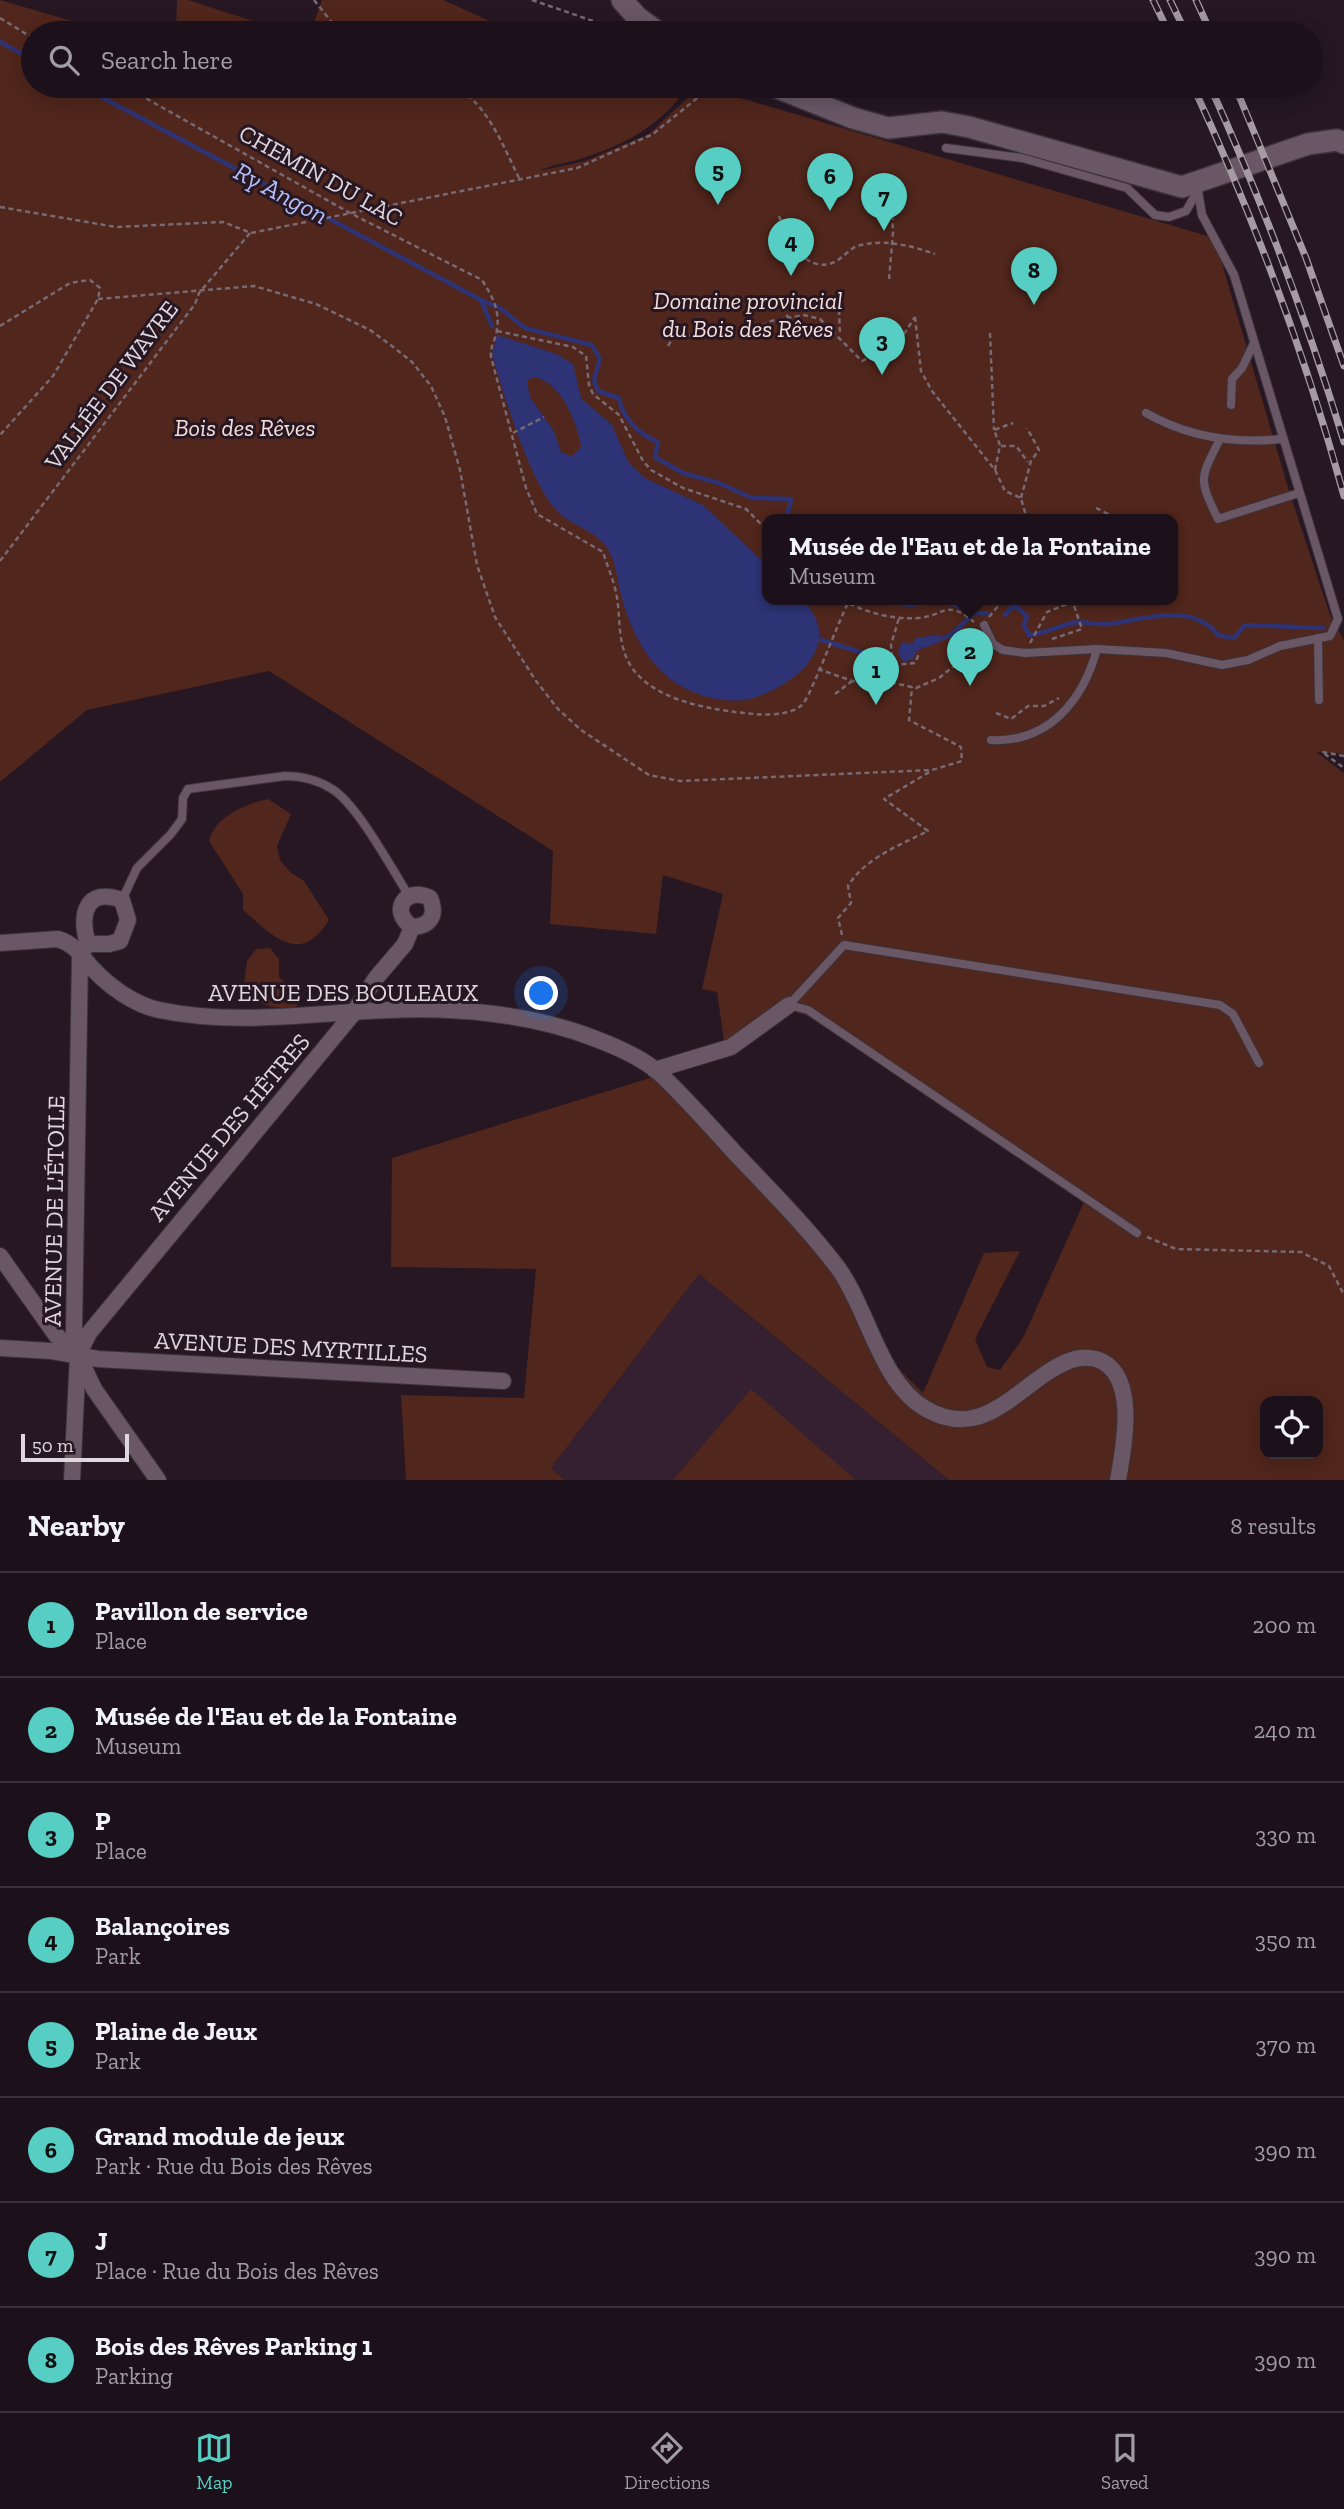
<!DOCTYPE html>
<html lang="en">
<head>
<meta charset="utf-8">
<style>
  :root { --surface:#1c111a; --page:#251a23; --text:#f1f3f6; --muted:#a09da2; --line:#3a3139; --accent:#56cec3 }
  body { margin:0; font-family:"Zilla Slab",serif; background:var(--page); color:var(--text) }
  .controls { position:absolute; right:21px; bottom:21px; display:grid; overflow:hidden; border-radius:14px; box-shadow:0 4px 18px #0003 }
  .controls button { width:63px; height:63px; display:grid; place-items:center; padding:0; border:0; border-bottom:2px solid var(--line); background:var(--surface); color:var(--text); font:35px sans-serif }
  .scale { position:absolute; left:21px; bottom:18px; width:108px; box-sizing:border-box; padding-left:7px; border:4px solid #e0d6dd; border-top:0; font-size:19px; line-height:24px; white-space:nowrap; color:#e0d6dd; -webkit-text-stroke:5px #261723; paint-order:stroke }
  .you { position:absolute; left:542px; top:994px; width:24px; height:24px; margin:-18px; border:5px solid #fff; border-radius:50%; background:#1a73e8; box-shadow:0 0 0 10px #1a73e833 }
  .badge { display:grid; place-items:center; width:46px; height:46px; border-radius:50%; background:var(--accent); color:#111; font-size:23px; font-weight:700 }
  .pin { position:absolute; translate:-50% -58px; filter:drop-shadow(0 2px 4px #0008) }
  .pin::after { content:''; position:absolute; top:37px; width:24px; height:21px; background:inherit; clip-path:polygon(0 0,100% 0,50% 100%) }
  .popup { position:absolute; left:762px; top:514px; width:416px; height:91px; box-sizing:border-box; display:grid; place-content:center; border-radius:14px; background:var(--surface); filter:drop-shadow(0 2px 5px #0005); font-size:23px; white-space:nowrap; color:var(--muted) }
  .popup b { font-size:26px; color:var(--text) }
  .popup::after { content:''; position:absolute; left:50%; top:100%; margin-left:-14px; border:14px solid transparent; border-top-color:var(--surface) }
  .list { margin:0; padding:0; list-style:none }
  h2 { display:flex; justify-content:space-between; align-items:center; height:91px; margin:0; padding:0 28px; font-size:30px }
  h2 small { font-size:23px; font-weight:400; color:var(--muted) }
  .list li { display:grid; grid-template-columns:46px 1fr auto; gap:21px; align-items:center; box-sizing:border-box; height:105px; padding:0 28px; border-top:2px solid var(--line) }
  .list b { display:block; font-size:26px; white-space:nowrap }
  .list p { margin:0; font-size:23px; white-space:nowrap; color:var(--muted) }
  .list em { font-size:23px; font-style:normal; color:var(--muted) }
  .icon { flex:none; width:38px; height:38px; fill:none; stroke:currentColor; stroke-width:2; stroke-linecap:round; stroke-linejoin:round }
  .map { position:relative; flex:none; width:1344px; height:1480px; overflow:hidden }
  .search { position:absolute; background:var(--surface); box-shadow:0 4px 18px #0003; left:21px; right:21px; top:21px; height:77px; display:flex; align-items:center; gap:18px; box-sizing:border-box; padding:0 24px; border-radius:38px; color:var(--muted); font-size:26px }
  .sheet { height:931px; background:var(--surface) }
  nav { display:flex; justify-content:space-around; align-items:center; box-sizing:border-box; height:98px; border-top:2px solid var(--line); background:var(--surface); font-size:19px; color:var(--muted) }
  nav a { display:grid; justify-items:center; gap:4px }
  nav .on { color:var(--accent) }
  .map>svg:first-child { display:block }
</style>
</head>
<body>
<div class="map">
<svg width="1344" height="1480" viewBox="0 0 1344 1480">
  <rect width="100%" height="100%" fill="#261723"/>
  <path fill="#342030" d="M 699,1274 L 949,1480 L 565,1480 L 551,1468 Z"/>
  <g fill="#51261c" fill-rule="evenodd">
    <path d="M 0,0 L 113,33 L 33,33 L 33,86 L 689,86 C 661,124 631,142 586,157 C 571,163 552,164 539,171 L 585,161 L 649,134 L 700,86 L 1211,237 L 1218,250 L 1289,491 L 1330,615 L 1344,640 L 1344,754 L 1316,752 L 1344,773 L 1344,1480 L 949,1480 L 699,1274 L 551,1468 L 565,1480 L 406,1480 L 401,1395 L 524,1398 L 536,1269 L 391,1267 L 392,1158 L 653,1077 L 808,1220 L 850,1272 L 893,1363 L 923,1393 L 984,1253 L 1020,1251 L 975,1339 L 987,1367 L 1000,1370 L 1023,1338 L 1084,1202 L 808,1016 L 791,1011 L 726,1054 L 717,992 L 702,989 L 723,894 L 663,875 L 656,934 L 550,924 L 553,851 L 269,671 L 87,710 L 0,782 ZM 767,520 L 1173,520 L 1173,600 L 767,600 ZM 1265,1401 L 1318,1401 L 1318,1454 L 1265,1454 Z"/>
    <path d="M 177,0 L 188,0 L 290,33 L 176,33 Z"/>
    <path d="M 322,0 L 443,0 L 517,33 L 310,33 Z"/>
    <path d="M 268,799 L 291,814 L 277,846 L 280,860 L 290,872 L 304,881 L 329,920 C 300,967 273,936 243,910 L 243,894 L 209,841 C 215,816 245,804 268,799 Z"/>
    <path d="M 270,948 L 279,959 L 279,977 L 296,993 L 299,1001 L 296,1007 C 272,1010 261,1006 243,990 L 247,961 L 256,949 Z"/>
    <path d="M 751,1389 L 856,1480 L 673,1480 Z"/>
  </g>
  <g fill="#2d3374" fill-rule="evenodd">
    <path d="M 497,335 L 557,354 L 573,364 L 581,398 L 612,425 L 629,463 L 645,478 L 703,505 L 767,565 L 767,600 L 802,600 C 846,642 797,685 753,698 C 738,703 716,700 701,695 C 653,680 631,635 620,591 C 617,576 615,558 605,545 C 593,530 571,525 558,512 C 530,484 504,394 492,355 ZM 533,377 C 561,381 577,422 581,447 L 572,456 L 561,452 L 554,431 L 530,397 L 527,381 Z"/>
    <path d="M 940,634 L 939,638 L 916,652 L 913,659 L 903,662 L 898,652 L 902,642 L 912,644 L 916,638 Z"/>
  </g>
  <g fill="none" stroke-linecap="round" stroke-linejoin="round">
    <g stroke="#2d3374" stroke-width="4.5">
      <path d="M 0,42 L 33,60"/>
      <path d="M 81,86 L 481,300 L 492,326"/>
      <path d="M 481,300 L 500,308 L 525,328 L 592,345 L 600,359 L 594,380 L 598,391 L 619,398 C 622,418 640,435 658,442 L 655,457 L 683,473 L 719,483 L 752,498 L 791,499 L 786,520"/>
      <path d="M 867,600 L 911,605 L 940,600"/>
      <path d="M 943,600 L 974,613"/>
      <path d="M 1005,615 L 1014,605 L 1027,616 L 1024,625 L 1029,635 C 1045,633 1057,627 1072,623 C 1085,620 1097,626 1109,624 C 1144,619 1192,602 1218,635 L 1234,638 L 1245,625 L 1323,628"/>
      <path d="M 821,640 L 884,659"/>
      <path d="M 926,645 L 951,635 L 974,613 L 987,613"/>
    </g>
    <g stroke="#3c323a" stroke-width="10">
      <g id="service">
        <path d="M 946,148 L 1022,158 L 1127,188 L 1155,215 L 1169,217 L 1186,211 L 1196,194"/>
        <path d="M 1231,405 L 1232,379 L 1242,368 L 1254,343"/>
        <path d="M 1146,413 C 1188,437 1234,444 1282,439"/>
        <path d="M 1220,439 C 1200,479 1198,478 1218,519 L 1299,493"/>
        <path d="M 984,625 L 993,644 L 1003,650 L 1025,653 L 1097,649 L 1166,653 L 1222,665 L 1248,660 L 1280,646 L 1330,636 L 1338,619 L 1234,275 L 1202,215 L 1197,185"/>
        <path d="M 1318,638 L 1319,700"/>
        <path d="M 991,740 C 1048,743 1083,701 1097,649"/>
        <path d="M 122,900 L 137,868 L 171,834 L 182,819 L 183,798 L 188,789 L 285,776 C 301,776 318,780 332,789 C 357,804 392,869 409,896"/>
        <path d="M 1137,1233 L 808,1010 L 789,1005 L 844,945 L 1220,1005 L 1233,1014 L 1259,1063"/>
      </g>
    </g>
    <g stroke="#3c323a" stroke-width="18">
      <g id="minor">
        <path d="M 0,943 L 58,939 C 77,945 81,957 94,970 C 110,987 135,1005 159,1010 C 236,1026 312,1013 389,1010 C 457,1007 533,1014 596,1039 C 617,1047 641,1057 658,1072 C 685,1097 710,1126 735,1153 C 770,1190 807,1227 838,1268 C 868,1309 880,1383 926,1409 C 987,1444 1020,1380 1069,1361 C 1078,1357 1087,1357 1096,1359 C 1139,1372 1124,1447 1118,1480"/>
        <path d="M 655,1070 L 731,1047 L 789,1005"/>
        <path d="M 0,1256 L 56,1335 L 78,1355 L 94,1389 L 158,1480"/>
        <path d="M 0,1348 L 51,1351 L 98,1359 L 503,1381"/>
        <path d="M 78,1355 L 89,1333 L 352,1015 L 376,978 L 405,944 L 412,927 C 389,911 405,886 430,898 C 437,915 431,926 412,927"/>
        <path d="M 72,1480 L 78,1355 L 74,1331 L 80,954 L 88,944 C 79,914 86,887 122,900 L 128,920 L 120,941 L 109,944 L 88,944"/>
      </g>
    </g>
    <g stroke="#3c323a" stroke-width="24">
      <g id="tertiary">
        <path d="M 622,0 L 637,17 L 659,33"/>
        <path d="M 773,86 L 853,118 L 888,128 L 942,122 L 969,127 L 1182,187 L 1308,144 L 1337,140 L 1344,143"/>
      </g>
    </g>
    <g stroke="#776a74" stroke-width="2.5" stroke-dasharray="5 3.5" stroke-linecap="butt">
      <path d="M 314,0 L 334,25 L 350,33"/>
      <path d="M 532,0 L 596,22 L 619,23"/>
      <path d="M 0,18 L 33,38"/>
      <path d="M 124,86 L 350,213 L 482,280 C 492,296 500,310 497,329 C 496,340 490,345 491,357 L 526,488 L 537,514 L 603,552 C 607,565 613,579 616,592 C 620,611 618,632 624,651 C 637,695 696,707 735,712 C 755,714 785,719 802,705 C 810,698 839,620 848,603"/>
      <path d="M 453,86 C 487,102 503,146 519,178"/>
      <path d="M 748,86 L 756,89"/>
      <path d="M 0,207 L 116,227 L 223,222 L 251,233 L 577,168 L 653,134 L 712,86"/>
      <path d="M 779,216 C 786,235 802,270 829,264 C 842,261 849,247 861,245 C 885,239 912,246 935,254"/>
      <path d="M 889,279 L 893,233 L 891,184"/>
      <path d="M 98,299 L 254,286 L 316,304 L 370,330 L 392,346 L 412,362 L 431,386 L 445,417 L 460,470 L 477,565 L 495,617 L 536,681 L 558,709 L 581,730 L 649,775 L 680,781 L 932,770 L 962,761 L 961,747 L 909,720 L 912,687"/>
      <path d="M 778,300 L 788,317"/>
      <path d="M 839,310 L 840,335"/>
      <path d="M 915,317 L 921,371 L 932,391 L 995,470 L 1005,491 L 1021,498 L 1027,520"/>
      <path d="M 0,326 L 70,283 L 90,280 L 100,288 L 98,299 L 53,376 L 0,435"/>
      <path d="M 497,331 L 573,347 L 586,356 L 589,385 L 593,394 L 619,415 L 643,461 L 651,470 L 683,488 L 746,509 L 767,530"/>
      <path d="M 990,333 L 994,430"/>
      <path d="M 668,346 L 674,336 L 746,334 L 771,321 L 804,315 L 820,319 L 862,361 L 899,342 L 915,317"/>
      <path d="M 513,433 L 544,417"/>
      <path d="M 1001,446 L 1016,446 L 1028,462"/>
      <path d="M 995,470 L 1000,445 L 994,430 L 1013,423"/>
      <path d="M 1021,498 L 1031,461 L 1039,450 L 1027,428"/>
      <path d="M 1096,508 L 1108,514 L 1105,520"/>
      <path d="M 0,561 L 195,304 L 199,293 L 250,233"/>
      <path d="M 842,600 C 864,612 893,620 918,618 C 945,616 945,598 974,622"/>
      <path d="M 989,617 L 1003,600"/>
      <path d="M 1052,639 L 1082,629 L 1073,603"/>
      <path d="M 1030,643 L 1047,612 L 1077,600"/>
      <path d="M 893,665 L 915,663 L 919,654"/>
      <path d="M 818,669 L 870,687 L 889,682 L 916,688 L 939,678 L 955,665 L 969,647 L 973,630"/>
      <path d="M 889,682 L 893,665 L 891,645 L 899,618"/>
      <path d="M 835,694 L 852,681"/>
      <path d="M 996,713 L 1011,719 L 1028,706 L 1044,706 L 1059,698"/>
      <path d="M 1344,756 L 1322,752 L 1344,768"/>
      <path d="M 842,935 L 838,918 L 851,903 L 848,886 C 865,858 900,845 928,831 L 884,799 L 931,771"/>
      <path d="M 1147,1237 L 1176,1249 L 1301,1252 L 1329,1266 L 1343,1293"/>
    </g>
    <use href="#service" stroke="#695765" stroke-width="8"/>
    <use href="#minor" stroke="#695765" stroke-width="16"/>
    <use href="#tertiary" stroke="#695765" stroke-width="21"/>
    <g stroke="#a69aa3" stroke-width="7">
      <g id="rail">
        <path d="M 1153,0 L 1169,33"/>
        <path d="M 1170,0 L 1186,33"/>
        <path d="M 1196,0 L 1211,33"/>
        <path d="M 1193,86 C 1254,218 1306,356 1344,496"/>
        <path d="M 1210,86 C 1262,201 1307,320 1344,442"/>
        <path d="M 1235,86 L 1306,258 L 1344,366"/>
      </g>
    </g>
    <use href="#rail" stroke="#261723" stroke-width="4.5" stroke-dasharray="13" stroke-linecap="butt"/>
  </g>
  <g text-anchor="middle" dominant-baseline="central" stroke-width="6" stroke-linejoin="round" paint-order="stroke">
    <g font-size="24" fill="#e0d6dd" stroke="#261723">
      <text transform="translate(321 175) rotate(29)">CHEMIN DU LAC</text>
      <text transform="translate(111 385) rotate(-53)">VALLÉE DE WAVRE</text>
      <text x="343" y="992">AVENUE DES BOULEAUX</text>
      <text transform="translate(229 1127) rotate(-50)">AVENUE DES HÊTRES</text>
      <text transform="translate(54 1211) rotate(-89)">AVENUE DE L'ÉTOILE</text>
      <text transform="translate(291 1347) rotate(3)">AVENUE DES MYRTILLES</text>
    </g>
    <g font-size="24" font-style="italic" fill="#f6ded8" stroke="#261723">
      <text x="748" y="300">Domaine provincial<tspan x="748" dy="28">du Bois des Rêves</tspan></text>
      <text x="245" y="427">Bois des Rêves</text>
    </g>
    <g font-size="26" font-style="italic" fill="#b3bef9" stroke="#261723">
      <text transform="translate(281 193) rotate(28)">Ry Angon</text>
    </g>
  </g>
</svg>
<div class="controls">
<button><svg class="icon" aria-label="locate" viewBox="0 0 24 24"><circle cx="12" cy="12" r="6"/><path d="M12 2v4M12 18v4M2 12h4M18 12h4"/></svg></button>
</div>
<div class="scale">50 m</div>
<div class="you"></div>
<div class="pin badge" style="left:876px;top:705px">1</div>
<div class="pin badge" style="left:970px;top:686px">2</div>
<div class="popup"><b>Musée de l'Eau et de la Fontaine</b>Museum</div>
<div class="pin badge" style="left:882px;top:375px">3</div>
<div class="pin badge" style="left:791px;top:276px">4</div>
<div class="pin badge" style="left:718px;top:205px">5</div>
<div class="pin badge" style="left:830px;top:211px">6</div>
<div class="pin badge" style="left:884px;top:231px">7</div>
<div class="pin badge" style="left:1034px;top:305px">8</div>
<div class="search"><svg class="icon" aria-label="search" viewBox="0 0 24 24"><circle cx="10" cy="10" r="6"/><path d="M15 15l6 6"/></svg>Search here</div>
</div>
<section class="sheet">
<h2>Nearby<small>8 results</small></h2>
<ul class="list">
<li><span class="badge">1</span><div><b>Pavillon de service</b><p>Place</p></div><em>200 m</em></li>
<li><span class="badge">2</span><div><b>Musée de l'Eau et de la Fontaine</b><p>Museum</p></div><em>240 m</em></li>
<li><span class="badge">3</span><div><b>P</b><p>Place</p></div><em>330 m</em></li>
<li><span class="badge">4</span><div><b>Balançoires</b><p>Park</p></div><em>350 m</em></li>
<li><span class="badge">5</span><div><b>Plaine de Jeux</b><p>Park</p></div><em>370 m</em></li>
<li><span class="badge">6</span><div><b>Grand module de jeux</b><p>Park · Rue du Bois des Rêves</p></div><em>390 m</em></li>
<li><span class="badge">7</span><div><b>J</b><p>Place · Rue du Bois des Rêves</p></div><em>390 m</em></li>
<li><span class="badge">8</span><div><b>Bois des Rêves Parking 1</b><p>Parking</p></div><em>390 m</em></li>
</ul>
</section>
<nav>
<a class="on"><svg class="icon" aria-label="map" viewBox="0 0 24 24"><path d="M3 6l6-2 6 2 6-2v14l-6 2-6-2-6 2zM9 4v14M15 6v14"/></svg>Map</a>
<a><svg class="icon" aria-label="directions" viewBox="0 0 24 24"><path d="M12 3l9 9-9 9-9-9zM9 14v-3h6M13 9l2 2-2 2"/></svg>Directions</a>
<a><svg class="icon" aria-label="saved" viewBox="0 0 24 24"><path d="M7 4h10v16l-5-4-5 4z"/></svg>Saved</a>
</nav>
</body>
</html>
